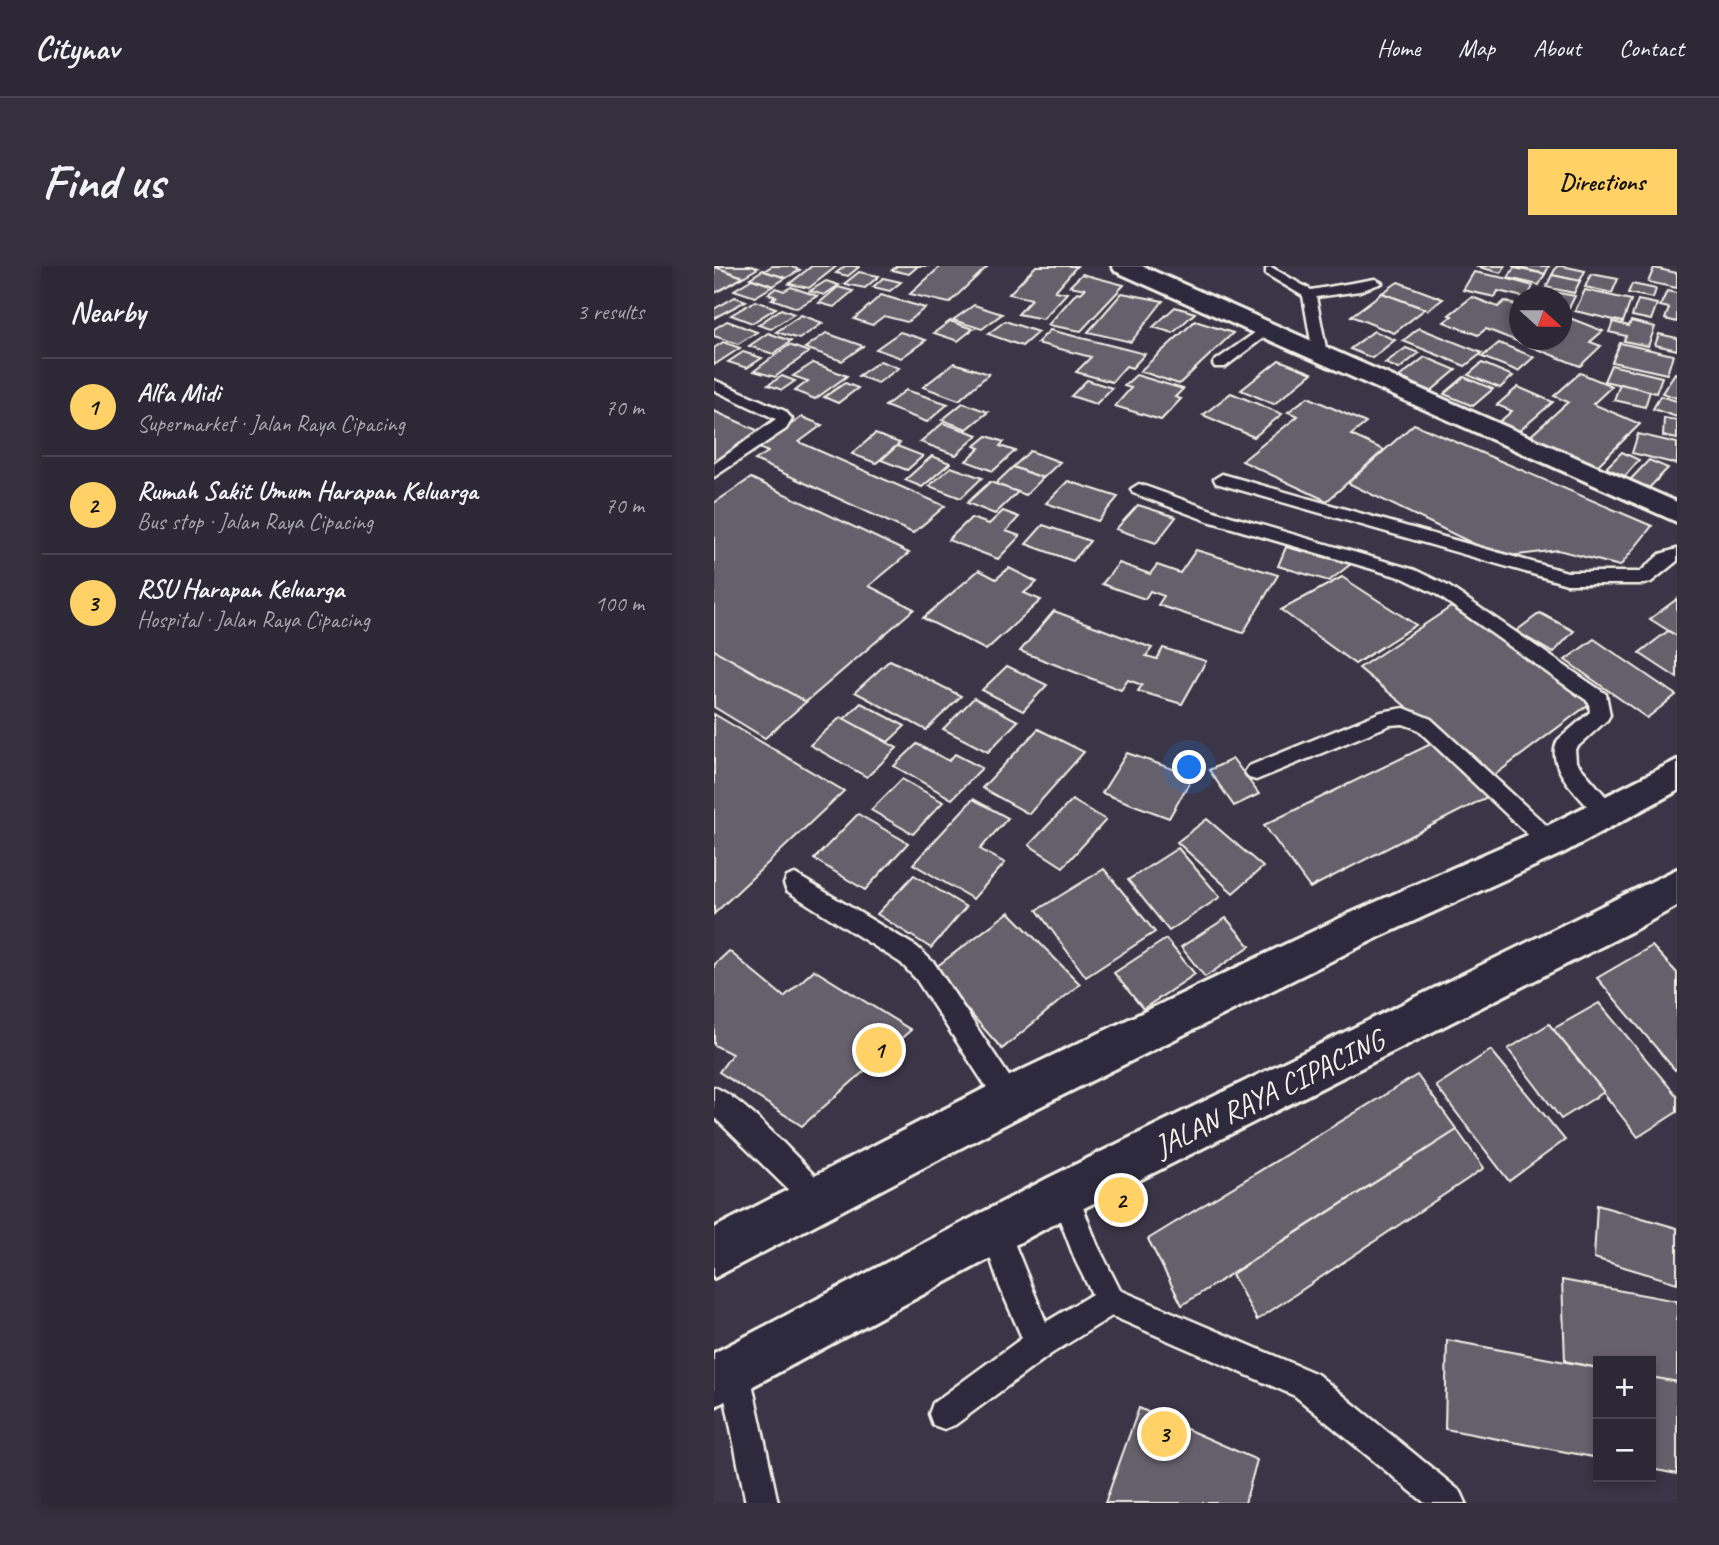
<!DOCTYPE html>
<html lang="en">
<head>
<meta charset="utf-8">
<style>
  :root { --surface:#2c2835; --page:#34303d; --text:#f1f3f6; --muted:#a6a6ad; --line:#484450; --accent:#ffd166 }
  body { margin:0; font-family:Caveat,sans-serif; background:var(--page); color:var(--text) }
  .controls { position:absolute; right:21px; bottom:21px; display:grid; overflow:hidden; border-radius:0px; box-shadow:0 4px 10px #0003 }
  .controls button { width:63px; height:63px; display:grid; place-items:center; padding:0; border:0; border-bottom:2px solid var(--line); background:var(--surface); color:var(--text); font:35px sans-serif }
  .compass { position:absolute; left:795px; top:21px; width:63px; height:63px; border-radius:50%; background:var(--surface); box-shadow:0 4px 10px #0003; rotate:111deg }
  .you { position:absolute; left:476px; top:502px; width:24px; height:24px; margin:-18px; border:5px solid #fff; border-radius:50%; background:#1a73e8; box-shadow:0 0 0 10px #1a73e833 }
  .badge { display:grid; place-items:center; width:46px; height:46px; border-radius:50%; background:var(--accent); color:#111; font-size:23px; font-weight:700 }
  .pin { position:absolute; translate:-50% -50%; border:4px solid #fff; box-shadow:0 2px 7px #0006 }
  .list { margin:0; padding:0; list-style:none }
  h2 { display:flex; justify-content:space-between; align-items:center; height:91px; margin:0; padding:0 28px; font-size:30px }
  h2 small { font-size:23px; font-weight:400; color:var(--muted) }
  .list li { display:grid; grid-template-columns:46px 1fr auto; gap:21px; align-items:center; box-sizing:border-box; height:98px; padding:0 28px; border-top:2px solid var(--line) }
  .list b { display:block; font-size:26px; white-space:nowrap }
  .list p { margin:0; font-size:23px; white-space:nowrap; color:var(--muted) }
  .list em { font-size:23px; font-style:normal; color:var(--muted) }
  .map { position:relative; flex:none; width:963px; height:1237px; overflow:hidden; border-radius:0px }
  header { display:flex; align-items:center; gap:42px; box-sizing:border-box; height:98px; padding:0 35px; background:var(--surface); border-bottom:2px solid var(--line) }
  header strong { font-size:33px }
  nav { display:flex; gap:38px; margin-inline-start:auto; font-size:24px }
  .intro { display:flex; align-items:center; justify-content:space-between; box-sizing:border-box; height:168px; padding:0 42px }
  h1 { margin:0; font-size:49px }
  .button { padding:18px 32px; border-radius:0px; background:var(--accent); color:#111; font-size:24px; font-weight:700 }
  main { display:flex; gap:42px; padding:0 42px }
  aside { flex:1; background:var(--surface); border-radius:0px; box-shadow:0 4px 10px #0003 }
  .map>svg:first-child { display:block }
</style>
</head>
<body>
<header>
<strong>Citynav</strong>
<nav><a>Home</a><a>Map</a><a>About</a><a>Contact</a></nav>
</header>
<div class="intro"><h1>Find us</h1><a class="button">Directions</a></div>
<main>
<aside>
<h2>Nearby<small>3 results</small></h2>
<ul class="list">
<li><span class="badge">1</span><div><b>Alfa Midi</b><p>Supermarket · Jalan Raya Cipacing</p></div><em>70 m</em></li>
<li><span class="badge">2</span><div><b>Rumah Sakit Umum Harapan Keluarga</b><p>Bus stop · Jalan Raya Cipacing</p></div><em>70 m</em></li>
<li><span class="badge">3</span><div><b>RSU Harapan Keluarga</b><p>Hospital · Jalan Raya Cipacing</p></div><em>100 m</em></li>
</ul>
</aside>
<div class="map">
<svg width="963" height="1237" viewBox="0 0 963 1237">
  <rect width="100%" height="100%" fill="#3b3647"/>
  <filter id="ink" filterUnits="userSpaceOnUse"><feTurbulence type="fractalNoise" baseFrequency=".0143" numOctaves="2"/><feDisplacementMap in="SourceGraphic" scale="14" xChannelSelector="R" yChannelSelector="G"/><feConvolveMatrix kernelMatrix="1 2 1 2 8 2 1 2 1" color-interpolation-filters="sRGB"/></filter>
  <g filter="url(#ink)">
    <g fill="#65616c" stroke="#f4f1e8" stroke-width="2">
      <path d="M 3,0 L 37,0 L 44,2 L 29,11 L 1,1 Z"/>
      <path d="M 58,0 L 76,0 L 86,4 L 72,12 L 50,5 Z"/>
      <path d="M 98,0 L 123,0 L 95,22 L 75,18 Z"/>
      <path d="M 131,0 L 140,0 L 145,1 L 134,10 L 122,7 Z"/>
      <path d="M 183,0 L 216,0 L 204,0 L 195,8 L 178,4 Z"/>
      <path d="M 227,0 L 274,0 L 235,37 L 196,28 Z"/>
      <path d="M 322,0 L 363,0 L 341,25 L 353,27 L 329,53 L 304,48 L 318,33 L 295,28 Z"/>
      <path d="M 762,0 L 791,0 L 787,7 Z"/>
      <path d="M 798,0 L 835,0 L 831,8 Z"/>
      <path d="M 843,0 L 848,0 L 871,5 L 866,15 L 838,9 Z"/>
      <path d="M 0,2 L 1,1 L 29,11 L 1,27 Z"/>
      <path d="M 800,2 L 831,8 L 825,19 L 794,12 Z"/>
      <path d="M 940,2 L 963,7 L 963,22 L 934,16 Z"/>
      <path d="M 49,4 L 50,5 L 72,12 L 59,20 L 36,12 Z"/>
      <path d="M 145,6 L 165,10 L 151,22 L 130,18 Z"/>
      <path d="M 760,6 L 791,12 L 819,20 L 813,32 L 784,25 L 781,31 L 749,24 Z"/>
      <path d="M 368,8 L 410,19 L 367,65 L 334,59 L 363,26 L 367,27 L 371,23 L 356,20 Z"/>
      <path d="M 877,8 L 904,13 L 898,27 L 871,21 Z"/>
      <path d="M 838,9 L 866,15 L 860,27 L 832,21 Z"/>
      <path d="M 169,12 L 187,16 L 176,25 L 159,21 Z"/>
      <path d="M 38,13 L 59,20 L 41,31 L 20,24 Z"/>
      <path d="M 112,15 L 125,19 L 110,29 L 96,25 Z"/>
      <path d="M 684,16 L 729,33 L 714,44 L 668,27 Z"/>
      <path d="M 918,18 L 942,23 L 939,32 L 914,27 Z"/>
      <path d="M 77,21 L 103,30 L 83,42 L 58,33 L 62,31 L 54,28 L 62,22 L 70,25 Z"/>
      <path d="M 124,21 L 139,25 L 120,41 L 105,37 Z"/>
      <path d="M 829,24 L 861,30 L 855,42 L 848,41 L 848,32 L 825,32 Z"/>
      <path d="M 871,24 L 917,34 L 909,56 L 861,45 Z"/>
      <path d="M 953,25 L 963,27 L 963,56 L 951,53 L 955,42 L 946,40 Z"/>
      <path d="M 408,27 L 449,35 L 417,76 L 374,66 Z"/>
      <path d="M 668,27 L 711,43 L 680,67 L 637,50 Z"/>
      <path d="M 167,29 L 211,42 L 193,56 L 170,50 L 158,59 L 140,53 Z"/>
      <path d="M 21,31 L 32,35 L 0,52 L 0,43 Z"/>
      <path d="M 758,31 L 784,41 L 791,35 L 806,41 L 806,74 L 848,74 L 848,49 L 889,65 L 876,76 L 887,80 L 866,100 L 772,63 L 764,69 L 730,56 L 738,50 L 735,49 Z"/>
      <path d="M 924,34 L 943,38 L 937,54 L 918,50 Z"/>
      <path d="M 41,35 L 62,42 L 38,57 L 17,49 Z"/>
      <path d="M 260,39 L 288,48 L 268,63 L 239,54 Z"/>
      <path d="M 461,41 L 481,47 L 459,67 L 439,61 Z"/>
      <path d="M 67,43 L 80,48 L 57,63 L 44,59 Z"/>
      <path d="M 87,49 L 109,57 L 85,73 L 62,66 Z"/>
      <path d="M 13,55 L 43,66 L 24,78 L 0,70 L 0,63 Z"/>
      <path d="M 236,55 L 259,63 L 244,75 L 220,67 Z"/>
      <path d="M 291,55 L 324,66 L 308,80 L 274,68 Z"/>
      <path d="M 481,55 L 519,67 L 465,118 L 426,105 Z"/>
      <path d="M 917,55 L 941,61 L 934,80 L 910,75 L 912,70 L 895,66 L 899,56 L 915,60 Z"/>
      <path d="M 705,62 L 768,87 L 751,100 L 689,75 Z"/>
      <path d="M 336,64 L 431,88 L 418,102 L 412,100 L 398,116 L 362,106 L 377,91 L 323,77 Z"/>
      <path d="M 660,65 L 681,74 L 658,92 L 636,83 Z"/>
      <path d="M 186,66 L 212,74 L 187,92 L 162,83 Z"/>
      <path d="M 54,67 L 77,75 L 59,88 L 35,80 Z"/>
      <path d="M 112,67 L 149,80 L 128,95 L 91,82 Z"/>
      <path d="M 945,68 L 963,72 L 963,84 L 941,79 Z"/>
      <path d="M 9,76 L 26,82 L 0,99 L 0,82 Z"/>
      <path d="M 785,77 L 820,91 L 804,105 L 768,91 Z"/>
      <path d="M 906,77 L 959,89 L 953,108 L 898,96 Z"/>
      <path d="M 75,79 L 95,86 L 61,111 L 40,105 Z"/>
      <path d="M 692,82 L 705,87 L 685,103 L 671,97 Z"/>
      <path d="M 29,86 L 48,92 L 33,102 L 14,96 Z"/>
      <path d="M 711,91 L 742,104 L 717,125 L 685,111 Z"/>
      <path d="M 565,94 L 598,107 L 560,138 L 527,124 Z"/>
      <path d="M 166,95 L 185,102 L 164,117 L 144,110 Z"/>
      <path d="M 99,97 L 113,102 L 133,110 L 101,133 L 81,125 L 94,115 L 79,110 Z"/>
      <path d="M 240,97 L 275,108 L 245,134 L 209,121 Z"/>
      <path d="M 768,97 L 799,110 L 786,122 L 754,109 Z"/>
      <path d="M 897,99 L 948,111 L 942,127 L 890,115 Z"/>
      <path d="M 866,107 L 898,120 L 879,138 L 926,158 L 880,203 L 813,173 L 854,136 L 840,130 Z"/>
      <path d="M 961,107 L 963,108 L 963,132 L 948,127 Z"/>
      <path d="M 422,109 L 469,123 L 461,131 L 467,133 L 447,154 L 401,140 L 417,122 L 410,120 Z"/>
      <path d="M 68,110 L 81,115 L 68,124 L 54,119 Z"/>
      <path d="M 750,111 L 779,123 L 759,140 L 730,128 Z"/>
      <path d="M 373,114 L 398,122 L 382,138 L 357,130 Z"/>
      <path d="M 131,117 L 144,122 L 124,137 L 110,131 Z"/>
      <path d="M 906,118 L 936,125 L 931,141 L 900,134 Z"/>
      <path d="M 804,121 L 839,136 L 804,166 L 784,157 L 798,145 L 783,139 Z"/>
      <path d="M 192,124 L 234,138 L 213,156 L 171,140 Z"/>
      <path d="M 517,127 L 568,148 L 540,171 L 489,149 Z"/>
      <path d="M 946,130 L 963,135 L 963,151 L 939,143 Z"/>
      <path d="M 594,131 L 652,157 L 637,169 L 670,184 L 613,235 L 528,195 L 584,150 L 574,146 Z"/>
      <path d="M 249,137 L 274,146 L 253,163 L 228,154 Z"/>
      <path d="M 0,145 L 47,166 L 0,197 Z"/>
      <path d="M 88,151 L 108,159 L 85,176 L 231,240 L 199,267 L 41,194 L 54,186 L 43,181 Z"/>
      <path d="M 950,152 L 963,154 L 963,173 L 949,170 Z"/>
      <path d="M 229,157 L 264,169 L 242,189 L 206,176 Z"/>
      <path d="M 700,158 L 938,260 L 906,300 L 844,284 L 787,291 L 634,217 Z"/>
      <path d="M 161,168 L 186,177 L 162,197 L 138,188 Z"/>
      <path d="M 924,168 L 963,177 L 963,198 L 918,187 Z"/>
      <path d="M 273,170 L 290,176 L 286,180 L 301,185 L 279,205 L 252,195 L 266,182 L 261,180 Z"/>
      <path d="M 183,180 L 209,190 L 193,204 L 167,194 Z"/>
      <path d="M 316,185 L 346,196 L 329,212 L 299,201 Z"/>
      <path d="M 908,186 L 925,194 L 911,210 L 892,202 Z"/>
      <path d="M 218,190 L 236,197 L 208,221 L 191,214 Z"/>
      <path d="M 935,194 L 954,202 L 935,222 L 916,214 Z"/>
      <path d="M 237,201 L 268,212 L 247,232 L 215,220 Z"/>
      <path d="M 299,201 L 329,212 L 312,229 L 281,218 Z"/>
      <path d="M 37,212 L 195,287 L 155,320 L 200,343 L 92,436 L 0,384 L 0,237 Z"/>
      <path d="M 354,215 L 404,231 L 384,255 L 332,237 Z"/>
      <path d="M 276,216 L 304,226 L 281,248 L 253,237 Z"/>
      <path d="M 424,239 L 462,251 L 442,277 L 402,263 Z"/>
      <path d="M 289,245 L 305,251 L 292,265 L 306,270 L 284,293 L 234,274 L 257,252 L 275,258 Z"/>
      <path d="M 329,259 L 376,275 L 359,295 L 312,278 Z"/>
      <path d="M 572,281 L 637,298 L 615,315 L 564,300 Z"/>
      <path d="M 482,284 L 564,309 L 529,367 L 444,339 L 450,330 L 436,325 L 431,333 L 388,318 L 405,297 L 436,308 L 443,299 L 466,307 Z"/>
      <path d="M 295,302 L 323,316 L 310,327 L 327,334 L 272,384 L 209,352 L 265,304 L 282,313 Z"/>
      <path d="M 628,311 L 702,359 L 641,398 L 567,344 Z"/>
      <path d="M 963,333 L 963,370 L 936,353 Z"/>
      <path d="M 737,341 L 879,435 L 778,511 L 645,402 Z"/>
      <path d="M 340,345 L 438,382 L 432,390 L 443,393 L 449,382 L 492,395 L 468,438 L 424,425 L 428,419 L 414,414 L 407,424 L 306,385 Z"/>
      <path d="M 826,347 L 860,365 L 839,387 L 802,365 Z"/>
      <path d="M 954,365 L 963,370 L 963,412 L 925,387 Z"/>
      <path d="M 880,373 L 962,429 L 933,452 L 851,394 Z"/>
      <path d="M 0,384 L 92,436 L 51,472 L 0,441 Z"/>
      <path d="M 176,394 L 247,430 L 212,464 L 141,426 Z"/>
      <path d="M 293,400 L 333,419 L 309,445 L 268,424 Z"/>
      <path d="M 260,432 L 304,455 L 274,486 L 229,463 Z"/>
      <path d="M 147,437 L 191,460 L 174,476 L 130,453 Z"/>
      <path d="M 0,448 L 130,525 L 0,648 Z"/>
      <path d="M 127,451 L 183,482 L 153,511 L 96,479 Z"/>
      <path d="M 324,463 L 370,486 L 315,548 L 268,522 Z"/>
      <path d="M 723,475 L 775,530 L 596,622 L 550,559 Z"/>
      <path d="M 203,478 L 235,495 L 241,488 L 268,502 L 238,533 L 180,500 Z"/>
      <path d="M 413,487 L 479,510 L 455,552 L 388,527 Z"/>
      <path d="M 519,493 L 545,528 L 520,540 L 495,504 Z"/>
      <path d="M 188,513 L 229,536 L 199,568 L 157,544 Z"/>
      <path d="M 259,533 L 294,552 L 266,583 L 291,597 L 259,633 L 199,598 Z"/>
      <path d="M 358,534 L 392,554 L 349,601 L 315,579 Z"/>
      <path d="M 144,548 L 194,577 L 151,624 L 100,593 Z"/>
      <path d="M 493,553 L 549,601 L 519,627 L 463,576 Z"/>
      <path d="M 464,582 L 506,631 L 455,665 L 414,614 Z"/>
      <path d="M 390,603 L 441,666 L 372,711 L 323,644 Z"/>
      <path d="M 200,609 L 252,641 L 217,682 L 163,648 Z"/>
      <path d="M 295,646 L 366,718 L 288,783 L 218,704 Z"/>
      <path d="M 512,652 L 536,680 L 491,711 L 467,681 Z"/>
      <path d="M 452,673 L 481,708 L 429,743 L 400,707 Z"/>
      <path d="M 938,680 L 963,707 L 963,802 L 961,804 L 883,712 Z"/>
      <path d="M 15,685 L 70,731 L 100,704 L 197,764 L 88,860 L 5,806 L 18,788 L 0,779 L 0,699 Z"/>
      <path d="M 885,737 L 963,830 L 963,846 L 924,871 L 839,763 Z"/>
      <path d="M 835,758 L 890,826 L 847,853 L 794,783 Z"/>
      <path d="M 777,784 L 851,874 L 795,915 L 722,820 Z"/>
      <path d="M 703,809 L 743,864 L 468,1039 L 434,973 Z"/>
      <path d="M 743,864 L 770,902 L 543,1054 L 518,1008 Z"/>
      <path d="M 883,939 L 963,962 L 963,1017 L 880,992 Z"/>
      <path d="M 848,1014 L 963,1035 L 963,1116 L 937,1111 L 937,1095 L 884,1095 L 884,1102 L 851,1095 Z"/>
      <path d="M 733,1074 L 884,1102 L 884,1192 L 731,1163 Z"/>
      <path d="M 937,1111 L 963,1116 L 963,1208 L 937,1203 Z"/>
      <path d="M 425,1142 L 543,1194 L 531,1237 L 391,1237 Z"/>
    </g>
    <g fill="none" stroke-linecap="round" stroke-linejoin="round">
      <g stroke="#f4f1e8" stroke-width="5">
        <g id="lane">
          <path d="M 557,1 L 597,24 L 661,13 L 668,17 L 646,25 L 602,31 L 613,87 L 606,91 L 599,87 L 589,30 L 552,8 L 552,2 Z"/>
          <path d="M 552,59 L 559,63 L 557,66 L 511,101 L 501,101 L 499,98 L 501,95 Z"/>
          <path d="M 0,114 L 71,145 L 78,153 L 72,163 L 0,211 L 0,198 L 62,153 L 0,124 Z"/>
          <path d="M 508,208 L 853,306 L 926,306 L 946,288 L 963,283 L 963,295 L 937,316 L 931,318 L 853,318 L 502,217 L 500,213 Z"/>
          <path d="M 425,218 L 506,247 L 701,304 L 734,320 L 892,428 L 896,449 L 893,454 L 861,483 L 862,496 L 900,540 L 903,546 L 900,552 L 892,555 L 884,552 C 869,533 829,501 844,474 L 876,446 L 875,436 L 722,328 L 689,312 L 494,255 L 419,227 L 417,223 Z"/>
          <path d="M 690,442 L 717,453 L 844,570 L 847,576 L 844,582 L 836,585 L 828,582 L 703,463 L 689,458 L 676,459 L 542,514 L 535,512 L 531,506 L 535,500 L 667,446 Z"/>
          <path d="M 81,608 L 203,681 L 220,697 L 304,824 L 308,833 L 304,842 L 295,846 L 286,842 L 202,713 L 187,697 L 73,625 L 70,618 L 73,611 Z"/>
          <path d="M 0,821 C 33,834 87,897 115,924 L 119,934 L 115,944 L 105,948 L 95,944 L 0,851 Z"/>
          <path d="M 350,914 L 360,918 L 383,978 L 406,1024 L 603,1108 L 747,1226 L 752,1237 L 711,1237 L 581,1130 L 398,1050 L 337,1088 L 241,1159 L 230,1163 L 219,1159 L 215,1148 L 219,1137 L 308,1072 L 286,1021 L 268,967 L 272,957 L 282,953 L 292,957 L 332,1056 L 378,1028 L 362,996 L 336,928 L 340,918 Z"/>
          <path d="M 20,1088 L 31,1092 L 35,1103 L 64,1237 L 32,1237 L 5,1103 L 9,1092 Z"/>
        </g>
      </g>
      <g stroke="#f4f1e8" stroke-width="6">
        <path id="street" d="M 398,0 L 428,0 L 963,236 L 963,256 L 401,5 Z"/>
      </g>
      <g stroke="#f4f1e8" stroke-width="6">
        <g id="highway">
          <path d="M 963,494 L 963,525 L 849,587 L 665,671 L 311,848 L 0,1012 L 0,962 L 279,818 L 637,647 L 823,565 Z"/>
          <path d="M 963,603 L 963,640 L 920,664 L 366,944 L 0,1141 L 0,1087 L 334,912 Z"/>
        </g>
      </g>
      <use href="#lane" fill="#2f2a3d" fill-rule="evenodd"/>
      <use href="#street" fill="#2f2a3d" fill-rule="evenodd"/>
      <use href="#highway" fill="#2f2a3d" fill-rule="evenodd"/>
    </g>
  </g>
  <g text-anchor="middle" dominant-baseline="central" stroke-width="5" stroke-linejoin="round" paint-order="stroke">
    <g font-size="30" fill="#f4f1e8" stroke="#2f2a3d">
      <text transform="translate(555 827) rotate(-26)">JALAN RAYA CIPACING</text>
    </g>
  </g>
</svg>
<div class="controls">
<button>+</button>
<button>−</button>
</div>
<svg class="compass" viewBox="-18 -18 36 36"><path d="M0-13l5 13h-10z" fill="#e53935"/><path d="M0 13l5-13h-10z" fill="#a6a6ad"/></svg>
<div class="you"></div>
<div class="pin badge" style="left:165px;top:784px">1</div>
<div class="pin badge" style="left:407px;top:934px">2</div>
<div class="pin badge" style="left:450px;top:1168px">3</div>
</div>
</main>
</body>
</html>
